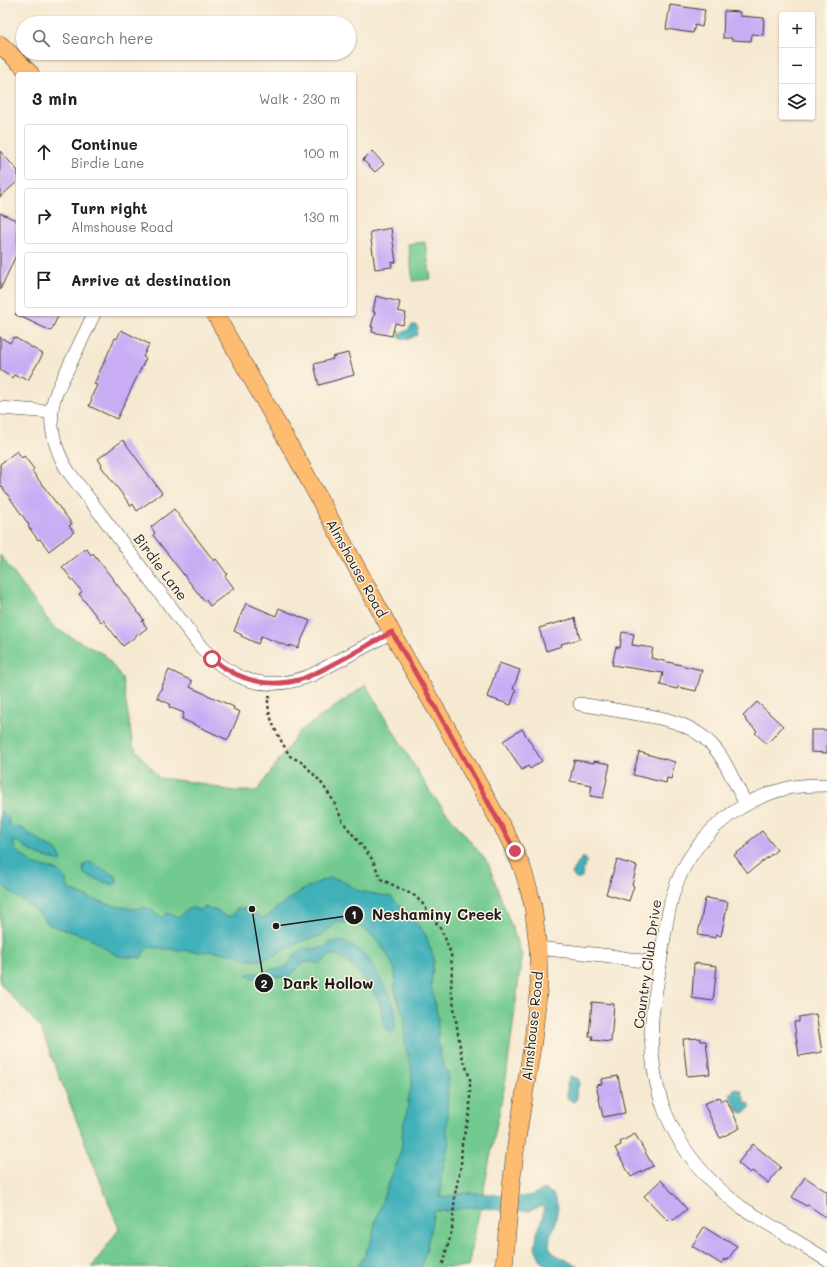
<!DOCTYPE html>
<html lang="en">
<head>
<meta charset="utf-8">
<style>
  :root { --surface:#fff; --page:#f6f6f6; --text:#202124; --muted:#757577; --line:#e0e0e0 }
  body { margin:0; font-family:Mali,sans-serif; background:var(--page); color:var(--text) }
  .controls { position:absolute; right:12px; top:12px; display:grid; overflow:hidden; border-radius:4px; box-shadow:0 1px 3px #0004 }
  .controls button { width:36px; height:36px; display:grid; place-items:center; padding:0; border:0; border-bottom:1px solid var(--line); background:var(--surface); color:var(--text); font:20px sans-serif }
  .stop { position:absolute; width:12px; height:12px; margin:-9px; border:3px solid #d1495b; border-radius:50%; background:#fff }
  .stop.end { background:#d1495b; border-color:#fff; box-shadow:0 1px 4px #0008 }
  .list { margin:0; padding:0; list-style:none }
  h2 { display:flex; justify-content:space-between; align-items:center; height:52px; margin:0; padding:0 16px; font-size:17px }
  h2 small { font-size:13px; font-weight:400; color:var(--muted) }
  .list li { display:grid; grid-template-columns:26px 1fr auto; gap:12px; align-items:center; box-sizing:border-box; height:56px; margin:0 8px 8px; padding:0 8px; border:1px solid var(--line); border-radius:4px }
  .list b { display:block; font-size:15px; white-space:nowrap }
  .list p { margin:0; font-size:13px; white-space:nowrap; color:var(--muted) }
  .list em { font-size:13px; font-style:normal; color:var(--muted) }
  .icon { flex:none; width:22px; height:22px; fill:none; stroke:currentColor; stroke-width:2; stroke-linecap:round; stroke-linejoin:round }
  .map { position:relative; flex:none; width:827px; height:1267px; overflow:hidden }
  .search { position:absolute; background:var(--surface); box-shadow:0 1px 3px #0004; left:16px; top:16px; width:340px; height:44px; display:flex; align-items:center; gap:10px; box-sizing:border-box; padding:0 14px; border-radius:22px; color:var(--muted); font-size:15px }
  .panel { position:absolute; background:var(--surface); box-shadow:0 1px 3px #0004; left:16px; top:72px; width:340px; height:244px; border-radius:4px }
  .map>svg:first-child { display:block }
</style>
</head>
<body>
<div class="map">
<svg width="827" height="1267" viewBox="0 0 827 1267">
  <rect width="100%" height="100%" fill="#fcf5e5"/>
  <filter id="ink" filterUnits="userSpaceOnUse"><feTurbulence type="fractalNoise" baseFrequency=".025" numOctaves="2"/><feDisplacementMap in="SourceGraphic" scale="8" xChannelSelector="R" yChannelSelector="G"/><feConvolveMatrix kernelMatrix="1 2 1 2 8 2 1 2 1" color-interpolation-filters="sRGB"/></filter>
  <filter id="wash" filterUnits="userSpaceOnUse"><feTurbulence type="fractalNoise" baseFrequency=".012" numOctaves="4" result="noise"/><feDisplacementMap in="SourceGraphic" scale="16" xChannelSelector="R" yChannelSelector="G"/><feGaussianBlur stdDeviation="0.9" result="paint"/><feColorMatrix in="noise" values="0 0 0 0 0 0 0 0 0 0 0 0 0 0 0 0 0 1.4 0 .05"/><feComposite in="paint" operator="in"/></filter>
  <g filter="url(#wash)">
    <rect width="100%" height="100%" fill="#f6e9d1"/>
    <g fill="#72ca90" stroke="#477356">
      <path d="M 425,242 L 431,279 L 413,281 L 408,244 Z"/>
      <path d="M 0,555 L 54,628 L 105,655 L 122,678 L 133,746 L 159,778 L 193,782 L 233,791 L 257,791 L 299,732 L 366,685 L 430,792 L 488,863 L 522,955 L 506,1079 L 468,1267 L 92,1267 L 119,1229 L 40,1027 L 0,983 Z"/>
    </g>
    <g fill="#3fb0b9" stroke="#2e666a">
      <path d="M 412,325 L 416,325 L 418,328 L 417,335 L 409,339 L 399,338 L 399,336 L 401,332 L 407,331 Z"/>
      <path d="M 0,811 C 6,814 10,817 9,824 L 12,826 L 21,828 L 46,845 L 56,850 L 62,859 L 61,862 C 53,858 44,858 36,854 C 29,851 23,845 17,841 L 14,842 L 15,850 L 35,865 L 47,867 L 58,871 L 66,879 L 68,889 L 95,900 L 111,905 L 134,909 L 143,907 L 151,909 L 155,914 L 163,917 L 167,913 L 180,917 C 184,911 190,905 198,910 L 202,909 L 204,907 L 217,911 L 226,916 L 232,916 L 237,908 C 246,907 255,914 263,918 L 270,915 L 273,911 L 277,907 L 281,905 L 299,892 L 321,881 L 330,878 L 341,880 L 359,891 L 391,897 L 413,919 L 426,935 L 434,959 L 431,986 L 438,1018 L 438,1044 L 441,1059 L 448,1074 L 447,1131 L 449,1142 L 441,1177 L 441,1192 L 439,1197 C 451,1197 456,1194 467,1193 C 486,1191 508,1200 527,1196 C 533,1195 539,1192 544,1189 L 553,1194 L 558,1207 L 555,1225 L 550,1237 L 549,1246 L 553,1253 L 579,1267 L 549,1267 L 542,1263 L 535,1248 L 537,1233 L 542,1221 L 544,1208 L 542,1206 L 529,1211 L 500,1210 L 484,1208 L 469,1207 L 450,1211 L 434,1211 L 426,1252 L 421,1267 L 358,1267 L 371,1242 L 375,1223 L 385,1192 L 398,1160 L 401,1150 L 403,1125 L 407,1114 L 408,1101 L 412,1082 L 411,1065 L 405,1046 L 405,1018 L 399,1005 L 395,991 L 395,970 L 387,954 L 379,942 L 360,926 L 348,923 L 340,922 L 335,924 L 323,935 L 301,941 L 293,946 L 285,948 L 278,954 L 262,960 L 246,960 L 237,955 L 212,951 L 199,952 L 149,947 L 144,952 L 141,958 L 117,956 L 88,937 L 49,925 L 38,912 L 0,884 Z"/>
      <path d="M 582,858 L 585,858 L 587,863 L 585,865 L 586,867 L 583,871 L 582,877 L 580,879 L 576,879 L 572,874 L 577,864 Z"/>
      <path d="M 88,862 L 92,863 L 115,876 L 117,879 L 117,883 L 112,885 L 85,875 L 83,870 L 84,865 Z"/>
      <path d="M 331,942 L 344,942 L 355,947 L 368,958 L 381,981 L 390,994 L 395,1009 L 395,1030 L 391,1033 C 389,1031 385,1027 384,1024 C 381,1015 382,1006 377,997 C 372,988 344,953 333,955 C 329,956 323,961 320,964 C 316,963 310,961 306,962 C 299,964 294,973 288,978 L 273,976 L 250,978 L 246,975 L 251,973 L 260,973 L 271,969 L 280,969 L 286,967 L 293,956 L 304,949 L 322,948 Z"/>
      <path d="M 571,1076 L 577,1078 L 580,1082 L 576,1092 L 577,1097 L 576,1100 L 573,1102 L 568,1099 C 565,1093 568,1089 567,1083 L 569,1080 L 568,1078 Z"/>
      <path d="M 734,1089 L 741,1090 L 746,1103 L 749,1103 L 751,1107 L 744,1113 L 739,1112 L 730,1095 Z"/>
    </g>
    <g id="blocks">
      <g fill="#c8adf5">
        <path d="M 670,5 L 705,10 L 702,27 L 695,25 L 693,33 L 666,29 Z"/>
        <path d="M 724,11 L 740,12 L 740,16 L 764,18 L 763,35 L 752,34 L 751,41 L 731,40 L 732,38 L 723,38 Z"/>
        <path d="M 0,151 L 18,171 L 18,181 L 0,197 Z"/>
        <path d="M 372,151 L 384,164 L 375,172 L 363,160 Z"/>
        <path d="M 0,213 L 18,221 L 18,251 L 0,290 Z"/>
        <path d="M 391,228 L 396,262 L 391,263 L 392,267 L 375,269 L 370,232 Z"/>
        <path d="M 376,296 L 400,302 L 398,311 L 406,313 L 403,325 L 395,323 L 392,336 L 372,332 L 373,327 L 371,327 L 375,312 L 373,312 Z"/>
        <path d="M 15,314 L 59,314 L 51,331 Z"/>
        <path d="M 121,330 L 149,344 L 143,357 L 146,358 L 117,419 L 89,406 L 92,399 L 91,398 L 97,385 L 94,384 L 115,338 L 117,339 Z"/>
        <path d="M 0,337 L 10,343 L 14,337 L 43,354 L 28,380 L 21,376 L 20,378 L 14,375 L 12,378 L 0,370 Z"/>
        <path d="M 348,353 L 354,375 L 319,385 L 314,364 L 333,359 L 332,357 Z"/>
        <path d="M 123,440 L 162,493 L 137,511 L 133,504 L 131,506 L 101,466 L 102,465 L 98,459 Z"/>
        <path d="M 17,451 L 22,458 L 24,456 L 34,469 L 32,471 L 72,524 L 69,526 L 74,532 L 49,551 L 40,539 L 38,540 L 28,526 L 29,525 L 0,484 L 0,464 Z"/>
        <path d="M 174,509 L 214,561 L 216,559 L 227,574 L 225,576 L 234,588 L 210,606 L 206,600 L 204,601 L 153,535 L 155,533 L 151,527 Z"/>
        <path d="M 86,548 L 91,555 L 93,553 L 144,620 L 142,621 L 147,628 L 123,646 L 103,620 L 101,622 L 79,594 L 82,592 L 62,567 Z"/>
        <path d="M 246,603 L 276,616 L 279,608 L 310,621 L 298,648 L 290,645 L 290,647 L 261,636 L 258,644 L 241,636 L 242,635 L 234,631 Z"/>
        <path d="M 575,618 L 580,639 L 561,644 L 562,646 L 546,651 L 539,628 Z"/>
        <path d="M 622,632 L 634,634 L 632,645 L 653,648 L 651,658 L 702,670 L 696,691 L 678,687 L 677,689 L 660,685 L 663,673 L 612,665 L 616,647 L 620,648 Z"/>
        <path d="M 499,663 L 520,670 L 513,689 L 516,690 L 511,705 L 487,697 Z"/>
        <path d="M 169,670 L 192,681 L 190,687 L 234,707 L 233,709 L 240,712 L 228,740 L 182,719 L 184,713 L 169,707 L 170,704 L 157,698 Z"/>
        <path d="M 757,702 L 783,726 L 767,744 L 755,733 L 757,731 L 745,720 L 746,719 L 743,716 Z"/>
        <path d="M 522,729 L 542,761 L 530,769 L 528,766 L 522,770 L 503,741 Z"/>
        <path d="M 811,730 L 827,730 L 827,753 L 811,752 Z"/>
        <path d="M 639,752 L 675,762 L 671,779 L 667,778 L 666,783 L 633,775 Z"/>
        <path d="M 574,760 L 594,763 L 594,761 L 610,764 L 603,798 L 590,796 L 592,785 L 570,781 Z"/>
        <path d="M 762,831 L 777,850 L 748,873 L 734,855 L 749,844 L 748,842 Z"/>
        <path d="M 617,860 L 637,866 L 632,885 L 634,886 L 629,901 L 606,894 Z"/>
        <path d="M 707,898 L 728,902 L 721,936 L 716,934 L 716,938 L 698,935 L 705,899 L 707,899 Z"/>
        <path d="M 694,963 L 717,966 L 713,1001 L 692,998 Z"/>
        <path d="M 592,1002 L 614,1004 L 611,1042 L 592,1040 L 593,1036 L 589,1036 Z"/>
        <path d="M 816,1014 L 822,1052 L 799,1056 L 794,1022 L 799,1022 L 799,1017 Z"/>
        <path d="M 700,1038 L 701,1041 L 706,1041 L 710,1074 L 687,1076 L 683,1039 Z"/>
        <path d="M 618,1076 L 625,1113 L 603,1117 L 596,1085 L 602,1084 L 601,1079 Z"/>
        <path d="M 719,1097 L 721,1101 L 726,1098 L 740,1128 L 720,1138 L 704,1104 Z"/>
        <path d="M 635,1134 L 653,1166 L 631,1177 L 615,1148 L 621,1145 L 620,1142 Z"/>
        <path d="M 753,1144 L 781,1167 L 768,1183 L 752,1171 L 750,1173 L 738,1163 Z"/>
        <path d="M 805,1177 L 827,1192 L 827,1218 L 808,1205 L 806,1206 L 792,1197 Z"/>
        <path d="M 661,1180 L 687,1209 L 674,1220 L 671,1218 L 668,1221 L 644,1196 Z"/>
        <path d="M 704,1227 L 723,1239 L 724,1238 L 737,1246 L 727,1261 L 724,1259 L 721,1264 L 692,1246 Z"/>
      </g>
    </g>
  </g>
  <g filter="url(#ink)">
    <use href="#blocks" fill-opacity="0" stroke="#3d3b37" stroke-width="1"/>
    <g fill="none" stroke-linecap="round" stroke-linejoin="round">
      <g stroke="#3d3b37" stroke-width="14">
        <g id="minor">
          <path d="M 94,314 C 86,331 78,347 70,364 C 64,377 56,390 53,403 C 48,426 56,452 68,471 L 201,647 C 234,682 266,693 312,675 L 392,632"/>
          <path d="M 0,408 L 52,412"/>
          <path d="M 580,704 C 598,707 615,710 632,713 C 666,718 699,724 720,755 C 730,771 737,788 746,804"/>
          <path d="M 827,785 C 814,785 801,785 788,788 C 734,801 690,840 673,894 C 666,918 663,945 659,971 C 657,987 653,1003 652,1019 C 650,1051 654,1084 666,1114 C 682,1152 708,1182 741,1207 L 827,1260"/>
          <path d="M 538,948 L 611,956 L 660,964"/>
        </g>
      </g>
      <g stroke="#3d3b37" stroke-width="18">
        <g id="major">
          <path d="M 0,44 L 31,74"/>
          <path d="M 215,314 L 303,469 L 407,660 L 450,733 L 507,835 L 522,867 L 529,890 L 533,906 L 538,948 L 539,985 L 533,1041 L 516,1145 L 511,1186 L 504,1267"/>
        </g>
      </g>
      <path stroke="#3d3b37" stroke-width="2.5" stroke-dasharray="3 3" stroke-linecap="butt" d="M 271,697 L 268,697 C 267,718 278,735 288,753 L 290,756 L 303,763 L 320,781 L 333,800 L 343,822 L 372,859 L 381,879 L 415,896 L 422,903 L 440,928 L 445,938 L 451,954 L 452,969 L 451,988 L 461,1053 L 470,1078 L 470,1111 L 462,1143 L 461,1165 L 455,1194 L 452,1230 L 442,1267"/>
      <use href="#minor" stroke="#fff" stroke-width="13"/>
      <use href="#major" stroke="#fdbc70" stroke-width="17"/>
    </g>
  </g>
  <g fill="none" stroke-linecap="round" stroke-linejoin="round" filter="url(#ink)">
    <path stroke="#d1495b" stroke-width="5" d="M 212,659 C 238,680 269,689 302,679 C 315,674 328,667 341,660 C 358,651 375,641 392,632 L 450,733 L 515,851"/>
  </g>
  <g text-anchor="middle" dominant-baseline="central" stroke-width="3" stroke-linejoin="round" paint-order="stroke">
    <g font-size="14" fill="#1c1c1c" stroke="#fcf5e5">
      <text transform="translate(161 567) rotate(53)">Birdie Lane</text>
      <text transform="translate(357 568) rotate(61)">Almshouse Road</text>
      <text transform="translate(647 964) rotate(-82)">Country Club Drive</text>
      <text transform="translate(532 1026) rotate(-84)">Almshouse Road</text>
    </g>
  </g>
  <path fill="none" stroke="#1c1c1c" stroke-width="1.5" d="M276 926L354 915M252 909L264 983"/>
  <g fill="#1c1c1c" stroke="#fcf5e5" stroke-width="1.5">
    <circle cx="276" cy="926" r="4"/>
    <circle cx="252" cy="909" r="4"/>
    <circle cx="354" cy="915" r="10"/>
    <circle cx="264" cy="983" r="10"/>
  </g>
  <g font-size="12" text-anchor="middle" font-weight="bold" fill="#fff">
    <text x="354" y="919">1</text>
    <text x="264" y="988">2</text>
  </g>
  <g font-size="15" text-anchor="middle" font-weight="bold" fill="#1c1c1c" stroke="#fcf5e5" stroke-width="3" stroke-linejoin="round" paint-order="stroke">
    <text x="437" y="920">Neshaminy Creek</text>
    <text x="328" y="989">Dark Hollow</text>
  </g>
</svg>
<div class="controls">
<button>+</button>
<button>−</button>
<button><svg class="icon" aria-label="layers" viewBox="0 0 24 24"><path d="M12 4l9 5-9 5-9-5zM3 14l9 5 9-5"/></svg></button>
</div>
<div class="stop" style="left:212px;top:659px"></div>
<div class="stop end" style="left:515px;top:851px"></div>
<div class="search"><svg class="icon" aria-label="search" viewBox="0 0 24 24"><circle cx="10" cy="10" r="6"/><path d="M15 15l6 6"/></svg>Search here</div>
<section class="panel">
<h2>3 min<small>Walk · 230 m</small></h2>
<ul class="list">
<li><svg class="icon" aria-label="ahead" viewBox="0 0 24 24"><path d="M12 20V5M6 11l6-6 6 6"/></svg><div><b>Continue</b><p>Birdie Lane</p></div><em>100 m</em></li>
<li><svg class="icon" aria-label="right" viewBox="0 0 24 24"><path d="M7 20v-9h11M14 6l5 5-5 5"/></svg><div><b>Turn right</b><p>Almshouse Road</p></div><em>130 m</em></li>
<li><svg class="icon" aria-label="arrive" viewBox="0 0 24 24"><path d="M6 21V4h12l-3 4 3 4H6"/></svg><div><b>Arrive at destination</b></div></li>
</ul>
</section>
</div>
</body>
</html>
